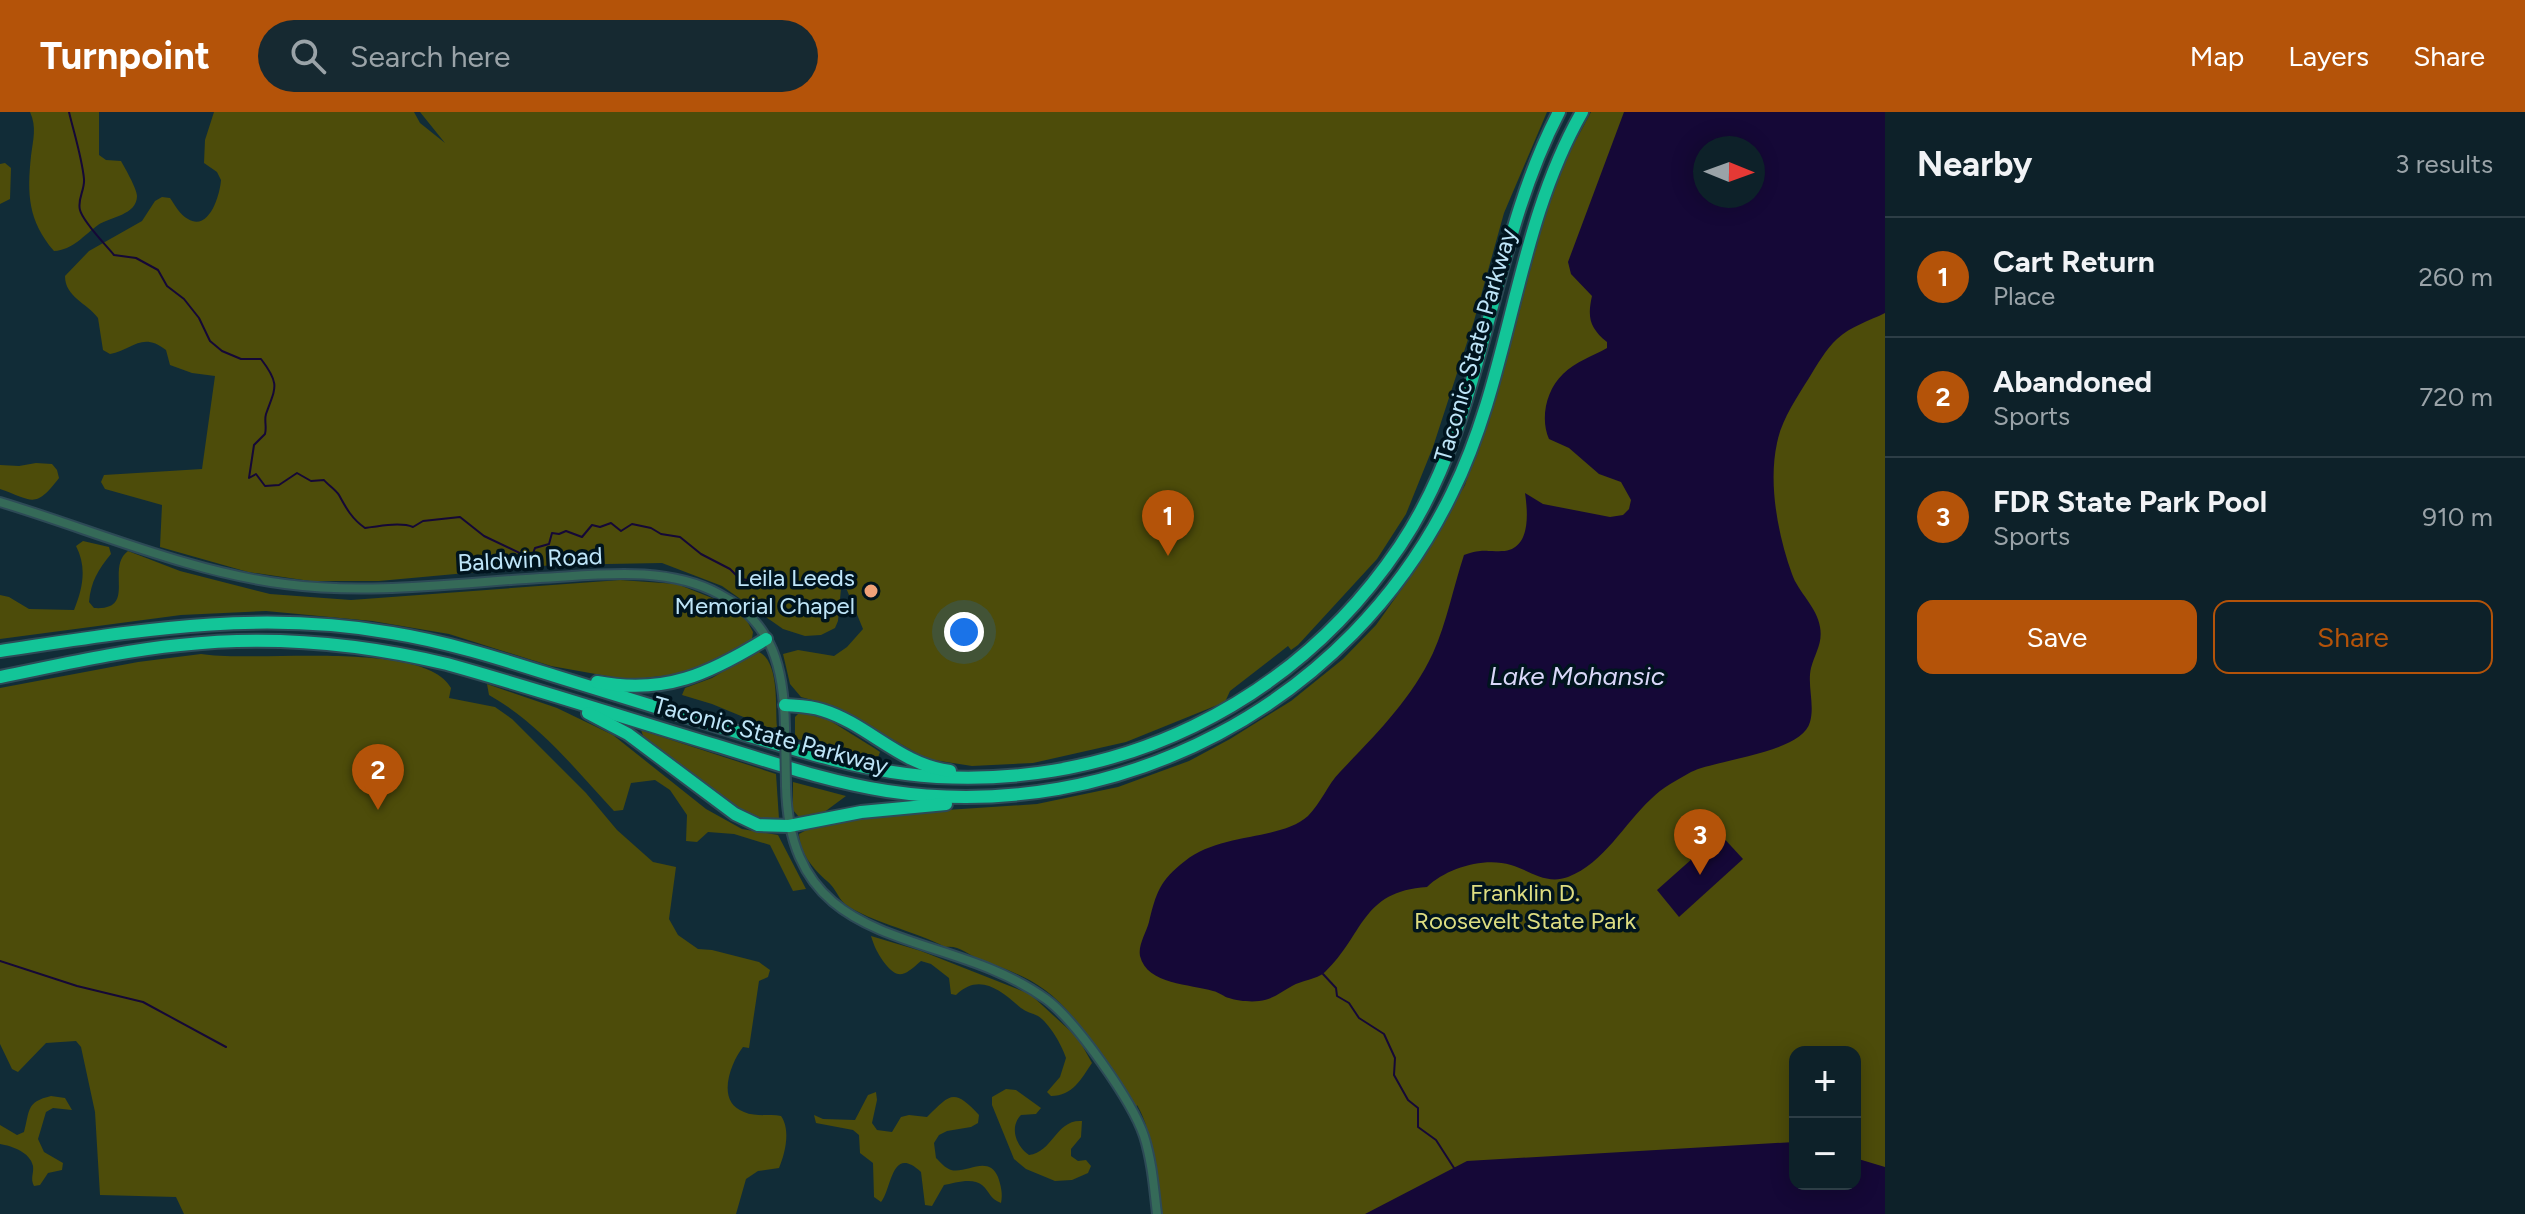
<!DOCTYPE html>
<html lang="en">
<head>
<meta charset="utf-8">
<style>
  :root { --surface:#0d2129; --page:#162931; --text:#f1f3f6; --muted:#9aa3a8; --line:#2d3e46; --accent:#b45309 }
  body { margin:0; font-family:Figtree,sans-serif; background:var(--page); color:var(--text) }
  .controls { position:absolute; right:24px; bottom:24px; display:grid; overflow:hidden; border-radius:16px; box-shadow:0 4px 20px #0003 }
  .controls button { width:72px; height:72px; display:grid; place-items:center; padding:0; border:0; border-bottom:2px solid var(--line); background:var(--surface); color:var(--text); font:40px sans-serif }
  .compass { position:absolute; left:1693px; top:24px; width:72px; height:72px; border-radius:50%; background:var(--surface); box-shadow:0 4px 20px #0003; rotate:91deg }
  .you { position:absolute; left:964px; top:520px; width:28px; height:28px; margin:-20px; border:6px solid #fff; border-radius:50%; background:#1a73e8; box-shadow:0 0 0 12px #1a73e833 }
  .badge { display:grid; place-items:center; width:52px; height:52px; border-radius:50%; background:var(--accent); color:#fff; font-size:26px; font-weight:700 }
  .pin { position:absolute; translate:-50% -66px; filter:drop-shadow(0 2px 4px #0008) }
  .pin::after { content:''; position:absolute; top:42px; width:28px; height:24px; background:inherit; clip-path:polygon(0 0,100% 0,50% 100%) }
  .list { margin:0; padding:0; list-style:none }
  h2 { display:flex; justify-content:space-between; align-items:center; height:104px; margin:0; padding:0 32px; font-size:34px }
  h2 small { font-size:26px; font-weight:400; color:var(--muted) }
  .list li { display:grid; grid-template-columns:52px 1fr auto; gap:24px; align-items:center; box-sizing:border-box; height:120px; padding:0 32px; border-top:2px solid var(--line) }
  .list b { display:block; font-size:30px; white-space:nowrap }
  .list p { margin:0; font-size:26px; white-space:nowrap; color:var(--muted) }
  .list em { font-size:26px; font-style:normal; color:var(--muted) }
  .actions { display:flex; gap:16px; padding:24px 32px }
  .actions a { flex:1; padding:18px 0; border:2px solid var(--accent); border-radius:16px; text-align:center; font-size:28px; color:var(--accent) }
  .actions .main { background:var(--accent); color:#fff }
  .icon { flex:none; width:44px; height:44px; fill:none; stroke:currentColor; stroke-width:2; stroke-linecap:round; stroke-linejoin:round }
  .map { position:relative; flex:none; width:1885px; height:1102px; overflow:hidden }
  header { display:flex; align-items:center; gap:48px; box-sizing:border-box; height:112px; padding:0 40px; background:var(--accent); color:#fff }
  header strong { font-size:38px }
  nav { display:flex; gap:44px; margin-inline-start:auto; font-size:28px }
  .search { width:560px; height:72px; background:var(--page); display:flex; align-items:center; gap:20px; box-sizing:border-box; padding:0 28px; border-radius:44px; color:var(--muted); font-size:30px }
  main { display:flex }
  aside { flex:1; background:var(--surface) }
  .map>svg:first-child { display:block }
</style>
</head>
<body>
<header>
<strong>Turnpoint</strong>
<div class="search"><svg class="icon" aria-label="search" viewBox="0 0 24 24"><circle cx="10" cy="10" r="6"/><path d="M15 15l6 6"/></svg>Search here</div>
<nav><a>Map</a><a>Layers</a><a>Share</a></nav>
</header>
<main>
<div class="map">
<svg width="1885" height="1102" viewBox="0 0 1885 1102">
  <rect width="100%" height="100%" fill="#112c37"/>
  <g fill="#4d4c0a" fill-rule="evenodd">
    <path d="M 30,0 L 99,0 L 99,43 L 106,48 L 121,49 C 125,56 137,77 137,84 C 137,103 110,105 98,113 C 84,123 73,138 54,139 C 28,109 27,82 31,44 C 33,28 37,15 30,0 Z"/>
    <path d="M 214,0 L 414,0 L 420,11 L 445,31 L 420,0 L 1547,0 L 1504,101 L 1474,209 L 1433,335 L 1406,402 L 1377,447 L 1298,533 L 1291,538 L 1288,534 L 1230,579 L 1225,590 L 1126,630 L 1033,651 L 972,654 L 927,647 L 834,594 L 801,585 L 790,572 L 783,542 L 798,538 L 834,544 L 847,535 L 863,517 L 842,466 L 838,509 L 835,516 L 821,523 L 805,524 L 783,517 L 722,474 L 662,451 L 553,453 L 379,469 L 310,469 L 248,460 L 160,435 L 162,393 L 105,377 L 101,370 L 104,363 L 202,357 L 215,264 L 192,261 L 170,253 L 166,238 C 142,219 132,238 110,242 L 103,238 L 98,206 C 87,191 65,185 65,164 L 89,139 L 142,109 L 155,89 L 162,85 L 170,86 C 175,93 180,103 188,107 C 209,120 220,83 221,68 L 217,60 L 204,51 L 205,28 Z"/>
    <path d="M 1591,0 L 1885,0 L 1885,1102 L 1159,1102 C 1154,1068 1155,1023 1137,993 L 1136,997 L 1133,996 C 1113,959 1079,903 1045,878 C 1025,863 1002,856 979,847 C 967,842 959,833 945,835 C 923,822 855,805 842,789 C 836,781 835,776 827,769 C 813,757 800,741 799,722 L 814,714 L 871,703 L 1037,692 L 1118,675 L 1189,649 L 1230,627 L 1291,589 L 1343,547 L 1376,513 L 1416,457 L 1465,373 L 1502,263 L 1547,95 L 1568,43 ZM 1705,36 L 1753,36 L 1753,84 L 1705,84 ZM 1795,940 L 1855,940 L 1855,1072 L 1795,1072 Z"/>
    <path d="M 5,51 L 11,56 L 10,87 L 0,92 L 0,52 Z"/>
    <path d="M 36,351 L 52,352 L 57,358 L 59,366 C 35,397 34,389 0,377 L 0,353 L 19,354 Z"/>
    <path d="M 83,429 L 109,435 L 111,442 C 98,458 91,469 89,490 L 94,496 C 138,499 105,456 128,439 L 180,459 L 270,482 L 351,488 L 620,468 L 677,472 L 717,488 L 746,507 L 753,520 L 752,527 L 740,537 L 694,560 L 629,568 L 551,554 L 449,522 L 372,509 L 266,499 L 181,503 L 0,527 L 0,483 L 9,485 L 29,497 L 74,498 C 83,476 87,455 76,434 Z"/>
    <path d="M 757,539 C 780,548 775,593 777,615 L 770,616 L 712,592 L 682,583 L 685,576 L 712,566 Z"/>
    <path d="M 201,542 C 251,551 425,527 451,576 L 449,586 L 495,595 L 512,607 L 586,681 L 617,718 L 653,750 L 676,755 L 669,807 L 678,823 L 698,837 L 712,838 L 759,850 L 770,858 L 768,865 L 759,869 L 749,936 L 743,935 C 731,950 715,990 744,1000 C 755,1005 769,1002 781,1004 C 791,1018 785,1042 779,1056 L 758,1059 L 746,1067 L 736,1102 L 184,1102 L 176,1085 L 100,1083 L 95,1000 L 81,935 L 76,929 L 46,931 L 18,960 L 12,957 L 0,932 L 0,576 L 138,550 Z"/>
    <path d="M 487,572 L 557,596 L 613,623 L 706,697 L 742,717 L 778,723 L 806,777 L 793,779 L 770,733 L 734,722 L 708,720 L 697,730 L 686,729 L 687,703 L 670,678 L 655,668 L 631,671 L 623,698 L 614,699 C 575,657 539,611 489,583 Z"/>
    <path d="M 800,600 L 829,608 L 874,636 L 880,640 L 877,648 L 823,636 L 795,626 L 795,605 Z"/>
    <path d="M 641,618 L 776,662 L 779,707 L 757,707 L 744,701 L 645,629 Z"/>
    <path d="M 793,670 L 846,684 L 823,701 L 799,705 L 793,698 Z"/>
    <path d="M 871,824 L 921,839 L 1030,882 L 1078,926 L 1092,951 C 1081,967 1073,984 1051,984 L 1047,980 L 1060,965 L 1066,946 C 1062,933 1049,911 1038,904 C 1032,901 1026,900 1021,896 C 1001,879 980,860 956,883 L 951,882 L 949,866 L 931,852 L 921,849 C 904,864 898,869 883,849 C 877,840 874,834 871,824 Z"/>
    <path d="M 1006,977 L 1016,978 L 1041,996 L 1036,1002 L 1021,1003 C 1009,1015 1016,1034 1029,1043 C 1053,1040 1056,1007 1082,1009 L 1081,1025 L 1071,1037 L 1071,1044 L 1078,1049 L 1086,1048 L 1091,1054 L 1088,1061 L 1072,1068 L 1055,1069 L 1026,1057 L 1014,1047 L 992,993 L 992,985 Z"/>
    <path d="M 876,980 L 877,988 L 872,1011 L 877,1018 L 892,1020 L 901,1005 L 909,1003 L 927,1005 C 950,983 953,975 979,1003 L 978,1011 L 971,1015 L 947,1019 L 939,1023 L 934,1031 L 936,1046 C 940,1050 945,1056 951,1058 C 967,1062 988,1042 998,1065 C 1001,1074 1003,1082 1001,1091 C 990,1087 990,1080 982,1073 C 973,1065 954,1071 944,1073 L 932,1094 L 925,1093 L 921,1060 C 891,1032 892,1077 881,1090 L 874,1085 L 873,1051 L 860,1041 L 859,1023 L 853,1018 L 816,1011 L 814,1003 L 823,1007 L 855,1008 L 868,983 Z"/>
    <path d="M 51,984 L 65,986 L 72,998 L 53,996 L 46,1000 L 38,1027 L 44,1040 L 63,1051 L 62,1058 L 48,1061 L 40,1073 L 34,1074 C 30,1066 34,1062 33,1054 C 30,1040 12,1034 0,1032 L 0,1013 L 17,1023 L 24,1020 C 30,998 26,990 51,984 Z"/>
  </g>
  <g fill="#150837" fill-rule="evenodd">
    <path d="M 1624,0 L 1885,0 L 1885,201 C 1869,209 1851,214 1837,227 C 1826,237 1817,253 1809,266 C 1797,285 1781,309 1777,331 C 1768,372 1778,423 1792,462 C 1798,480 1817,495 1820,515 C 1823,531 1815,541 1811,556 C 1807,573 1815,593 1810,610 C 1802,641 1718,647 1691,660 C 1677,668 1663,675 1651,687 C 1624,712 1604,751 1568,765 C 1546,773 1531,759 1511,753 C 1484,745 1447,756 1427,775 C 1361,779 1364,823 1325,860 C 1316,868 1302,868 1292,874 C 1281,880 1272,888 1259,889 C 1251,890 1237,889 1229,886 C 1224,885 1219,880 1213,879 C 1191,872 1147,873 1140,844 C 1138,833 1146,821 1149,810 C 1156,781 1160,768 1185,749 C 1221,720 1280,729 1308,704 C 1321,691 1328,672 1340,660 C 1375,623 1411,588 1433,541 C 1447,510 1453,476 1464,443 C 1485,436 1483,440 1502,439 C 1531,438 1528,401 1525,381 L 1543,392 L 1610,405 L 1623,403 L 1629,397 L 1631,388 L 1621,370 L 1599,362 L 1569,336 L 1549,327 C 1540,307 1546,278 1563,262 C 1575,250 1593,244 1607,236 L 1607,230 C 1590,216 1587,206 1592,184 L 1571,162 L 1568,150 ZM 1705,36 L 1753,36 L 1753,84 L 1705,84 Z"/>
    <path d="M 1720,722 L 1743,747 L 1679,805 L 1657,778 Z"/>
    <path d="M 1795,1030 L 1795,1072 L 1855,1072 L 1855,1046 L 1885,1055 L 1885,1102 L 1365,1102 L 1467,1049 Z"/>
  </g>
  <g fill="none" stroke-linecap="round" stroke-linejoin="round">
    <g stroke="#150837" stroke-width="2">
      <path d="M 69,0 C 74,21 82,46 84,67 C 85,78 77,87 80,98 C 83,110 105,132 114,143 L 136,146 L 158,158 L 167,174 L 184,187 L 199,206 L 210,229 L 222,239 L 241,247 L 261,247 C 281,273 275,276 266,302 C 264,309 267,315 265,322 L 254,333 L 249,366 L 256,362 L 265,374 L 279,373 L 297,361 L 311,369 L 324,368 C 328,373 335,377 339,383 C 346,396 352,407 365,416 C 379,414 401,410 413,415 L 423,409 L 460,405 L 484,424 L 528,445 L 532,444 L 535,436 L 549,432 L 552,421 L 559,422 L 566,419 L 582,425 L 592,413 L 600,415 L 611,411 L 621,419 L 632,412 L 651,416 L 661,422 L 680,425 L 701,442 L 730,457 L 739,466 L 754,470"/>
      <path d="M 0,849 L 77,874 L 143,890 L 226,935"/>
      <path d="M 1323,862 L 1336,876 L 1337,884 L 1349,891 L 1359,906 L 1384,922 L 1395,946 L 1394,963 L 1408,988 L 1418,996 L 1418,1015 L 1436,1028 L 1454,1056"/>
    </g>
    <g stroke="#2d4a56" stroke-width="12">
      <g id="tertiary">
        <path d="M 0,390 C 93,418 189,460 285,472 C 369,483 456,471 540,466 C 598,463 665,453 719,482 C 774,510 784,558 785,615"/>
        <path d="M 786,674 C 790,847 943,812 1046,887 C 1076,909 1132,989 1144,1024 C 1152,1049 1154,1076 1157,1102"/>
      </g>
    </g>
    <g stroke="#2d4a56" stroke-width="16">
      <g id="motorway">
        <path d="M 0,539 C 135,519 256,497 392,521 C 448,530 501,547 555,564 C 617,583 680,602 743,622 C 797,638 850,655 906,662 C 1004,674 1106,657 1194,614 C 1278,573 1348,511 1400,434 C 1488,303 1487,138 1559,0"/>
        <path d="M 0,565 C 60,553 120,539 180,533 C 270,523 359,531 447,552 C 537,577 625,606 715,633 C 771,650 828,670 887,679 C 1119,714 1350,591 1452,381 C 1512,260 1514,119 1582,0"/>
        <path d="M 597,570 C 665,583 709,562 766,527"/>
        <path d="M 785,593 C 797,594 810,594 822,598 C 868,612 900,653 950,659"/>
        <path d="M 588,601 L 628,622 L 735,702 L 758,713 L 789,714 L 861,700 L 946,692"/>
      </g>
    </g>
    <use href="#tertiary" stroke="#356a58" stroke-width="8"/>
    <use href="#motorway" stroke="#13c598" stroke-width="12"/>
    <g stroke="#2d4a56" stroke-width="12" stroke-linecap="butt">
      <path id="tertiary-bridge" d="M 785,615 L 786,674"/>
    </g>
    <use href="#tertiary-bridge" stroke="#356a58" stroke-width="8"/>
  </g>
  <circle fill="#f0a279" stroke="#00141e" stroke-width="3" cx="871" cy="479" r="8"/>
  <g text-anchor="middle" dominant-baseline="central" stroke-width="7" stroke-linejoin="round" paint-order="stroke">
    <g font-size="24" fill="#bee5f8" stroke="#00141e">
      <text transform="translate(1475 233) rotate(-74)">Taconic State Parkway</text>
      <text transform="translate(530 447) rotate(-3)">Baldwin Road</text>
      <text transform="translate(771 623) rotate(15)">Taconic State Parkway</text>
    </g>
    <g font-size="24" fill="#bee5f8" stroke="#00141e" text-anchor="end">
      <text x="855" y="465">Leila Leeds<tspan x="855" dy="28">Memorial Chapel</tspan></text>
    </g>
    <g font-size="24" fill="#dddd81" stroke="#00141e">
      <text x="1525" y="780">Franklin D.<tspan x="1525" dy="28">Roosevelt State Park</tspan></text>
    </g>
    <g font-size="26" font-style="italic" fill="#dad7f9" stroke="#00141e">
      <text x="1577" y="564">Lake Mohansic</text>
    </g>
  </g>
</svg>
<div class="controls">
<button>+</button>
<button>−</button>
</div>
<svg class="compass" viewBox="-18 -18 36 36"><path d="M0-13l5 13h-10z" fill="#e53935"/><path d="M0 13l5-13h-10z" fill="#9aa3a8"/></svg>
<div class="you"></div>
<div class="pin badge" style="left:1168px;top:444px">1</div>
<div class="pin badge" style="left:378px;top:698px">2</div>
<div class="pin badge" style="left:1700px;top:763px">3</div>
</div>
<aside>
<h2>Nearby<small>3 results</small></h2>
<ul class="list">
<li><span class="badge">1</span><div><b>Cart Return</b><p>Place</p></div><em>260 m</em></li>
<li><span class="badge">2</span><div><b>Abandoned</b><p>Sports</p></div><em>720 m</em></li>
<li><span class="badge">3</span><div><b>FDR State Park Pool</b><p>Sports</p></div><em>910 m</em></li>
</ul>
<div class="actions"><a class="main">Save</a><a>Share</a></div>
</aside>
</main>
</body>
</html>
